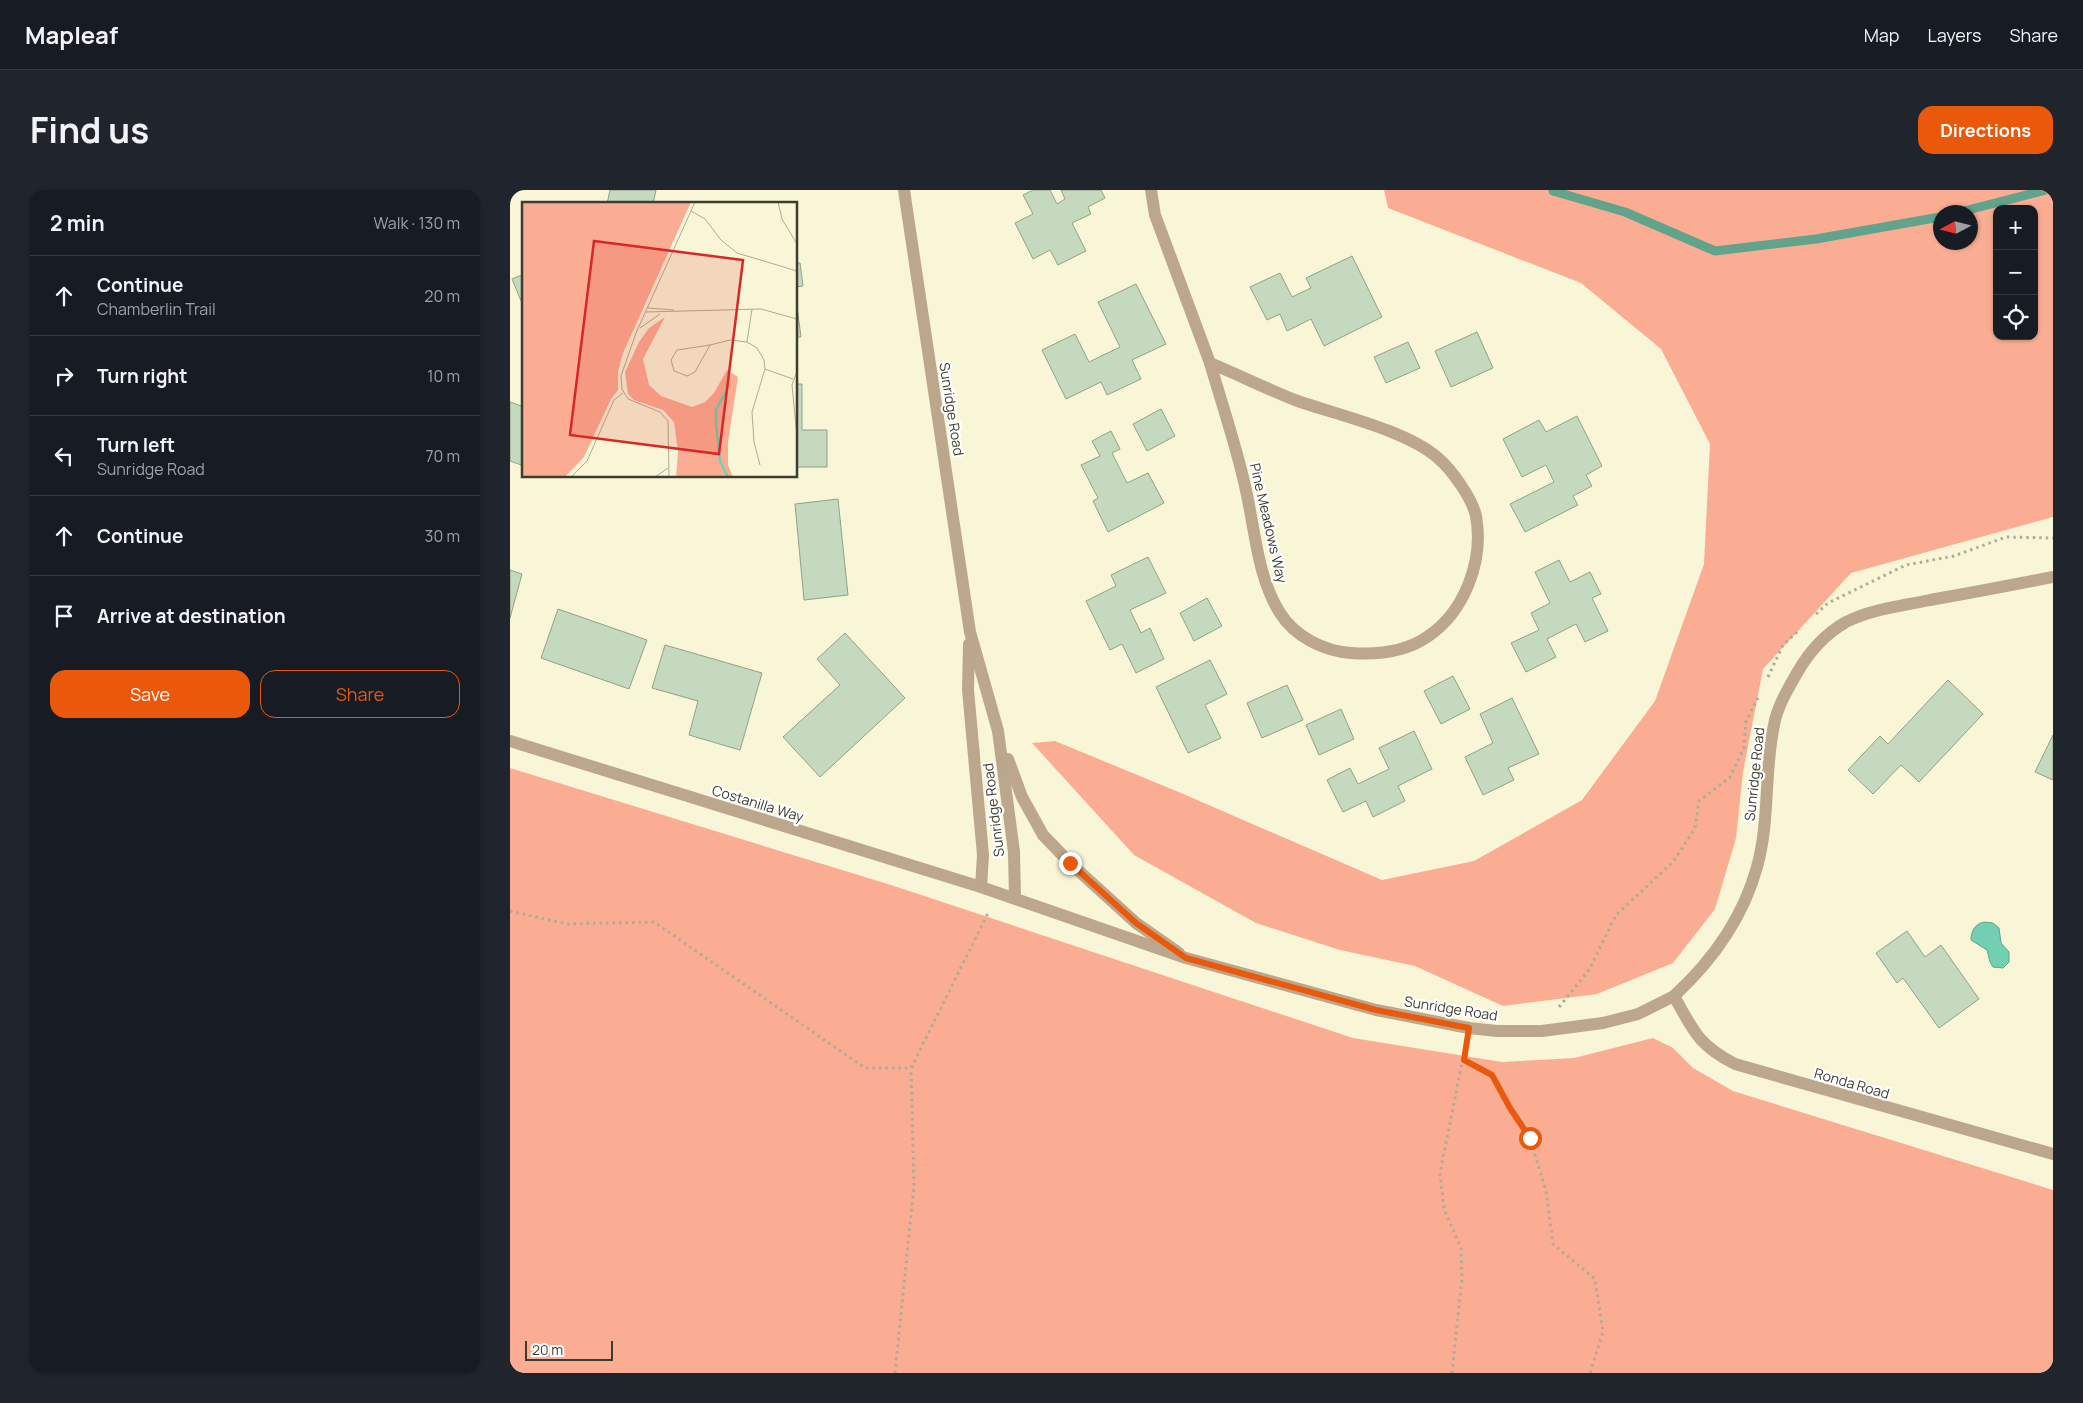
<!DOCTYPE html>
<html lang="en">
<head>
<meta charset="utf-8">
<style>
  :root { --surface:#171b24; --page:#20242c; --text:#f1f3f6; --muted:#9ea1a6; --line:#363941; --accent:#ea580c }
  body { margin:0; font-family:Manrope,sans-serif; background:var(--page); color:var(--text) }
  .controls { position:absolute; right:15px; top:15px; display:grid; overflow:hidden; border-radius:10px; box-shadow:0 1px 4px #0004 }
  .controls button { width:45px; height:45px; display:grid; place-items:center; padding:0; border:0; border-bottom:1px solid var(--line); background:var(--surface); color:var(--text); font:25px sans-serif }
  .compass { position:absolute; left:1423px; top:15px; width:45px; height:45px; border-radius:50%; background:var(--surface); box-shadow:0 1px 4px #0004; rotate:263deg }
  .scale { position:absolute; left:15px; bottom:12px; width:88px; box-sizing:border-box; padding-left:5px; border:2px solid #3c3c2f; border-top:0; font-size:14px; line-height:18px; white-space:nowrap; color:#3c3c2f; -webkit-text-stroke:4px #fff; paint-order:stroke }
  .stop { position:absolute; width:15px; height:15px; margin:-11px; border:4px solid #ea580c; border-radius:50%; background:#fff }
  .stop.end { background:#ea580c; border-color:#fff; box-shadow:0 1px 5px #0008 }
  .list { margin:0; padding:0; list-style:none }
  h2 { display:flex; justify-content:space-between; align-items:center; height:65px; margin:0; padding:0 20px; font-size:21px }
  h2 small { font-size:16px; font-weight:400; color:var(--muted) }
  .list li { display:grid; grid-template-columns:32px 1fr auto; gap:15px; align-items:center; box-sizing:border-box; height:80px; padding:0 20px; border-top:1px solid var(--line) }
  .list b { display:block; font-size:19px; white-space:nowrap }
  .list p { margin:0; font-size:16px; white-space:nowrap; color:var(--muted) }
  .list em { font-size:16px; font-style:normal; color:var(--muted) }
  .actions { display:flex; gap:10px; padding:15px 20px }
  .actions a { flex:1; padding:11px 0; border:1px solid var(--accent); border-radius:15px; text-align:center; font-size:18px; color:var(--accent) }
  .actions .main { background:var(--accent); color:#fff }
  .icon { flex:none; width:28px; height:28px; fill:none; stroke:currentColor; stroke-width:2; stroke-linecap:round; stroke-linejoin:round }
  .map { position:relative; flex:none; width:1543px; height:1183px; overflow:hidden; border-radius:15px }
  header { display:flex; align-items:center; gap:30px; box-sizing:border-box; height:70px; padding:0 25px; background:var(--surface); border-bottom:1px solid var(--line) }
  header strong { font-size:24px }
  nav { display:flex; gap:28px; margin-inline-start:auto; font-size:18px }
  .intro { display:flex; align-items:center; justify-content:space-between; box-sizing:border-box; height:120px; padding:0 30px }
  h1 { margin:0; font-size:35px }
  .button { padding:12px 22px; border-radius:15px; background:var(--accent); color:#fff; font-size:18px; font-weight:700 }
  main { display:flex; gap:30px; padding:0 30px }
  aside { flex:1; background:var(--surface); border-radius:15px; box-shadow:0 1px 4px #0004 }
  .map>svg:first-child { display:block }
</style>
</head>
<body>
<header>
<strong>Mapleaf</strong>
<nav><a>Map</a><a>Layers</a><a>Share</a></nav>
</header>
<div class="intro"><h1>Find us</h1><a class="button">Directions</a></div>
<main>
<aside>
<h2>2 min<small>Walk · 130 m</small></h2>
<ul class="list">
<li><svg class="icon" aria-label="ahead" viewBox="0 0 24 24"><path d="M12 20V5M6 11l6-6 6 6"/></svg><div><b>Continue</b><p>Chamberlin Trail</p></div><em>20 m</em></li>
<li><svg class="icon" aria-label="right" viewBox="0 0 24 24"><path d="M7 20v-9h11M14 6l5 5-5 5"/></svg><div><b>Turn right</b></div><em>10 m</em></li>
<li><svg class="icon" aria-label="left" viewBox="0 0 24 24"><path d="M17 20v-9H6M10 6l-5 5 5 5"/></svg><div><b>Turn left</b><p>Sunridge Road</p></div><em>70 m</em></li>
<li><svg class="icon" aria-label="ahead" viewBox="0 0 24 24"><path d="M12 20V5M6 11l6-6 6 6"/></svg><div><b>Continue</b></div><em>30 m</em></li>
<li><svg class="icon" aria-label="arrive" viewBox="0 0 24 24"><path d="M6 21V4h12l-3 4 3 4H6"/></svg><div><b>Arrive at destination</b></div></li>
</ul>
<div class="actions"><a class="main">Save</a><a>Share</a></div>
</aside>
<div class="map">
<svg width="1543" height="1183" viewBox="0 0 1543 1183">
  <rect width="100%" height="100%" fill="#f8f6d7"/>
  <g fill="#fbad93" fill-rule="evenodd">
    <path d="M 874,0 L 1543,0 L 1543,327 L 1341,383 L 1253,479 L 1233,582 L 1226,648 L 1205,719 L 1163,773 L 1087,804 L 993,816 L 905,776 L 830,760 L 746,733 L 624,665 L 522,553 L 545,551 L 671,603 L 872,690 L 964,671 L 1072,610 L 1145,511 L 1194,374 L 1200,254 L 1151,159 L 1071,93 L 878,18 ZM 1487,19 L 1524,19 L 1524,146 L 1487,146 ZM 1430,22 L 1460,22 L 1460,52 L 1430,52 Z"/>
    <path d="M 0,578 L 381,695 L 843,848 L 992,872 L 1064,868 L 1143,848 L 1163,858 L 1183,878 L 1223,901 L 1543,1000 L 1543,1183 L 0,1183 Z"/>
  </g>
  <path fill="#73cfb2" stroke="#62a38b" d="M 1474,732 L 1483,733 L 1489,738 L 1491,753 L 1499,762 L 1499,772 L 1493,778 L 1483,777 L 1480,772 L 1477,760 L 1461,750 C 1461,741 1465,734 1474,732 Z"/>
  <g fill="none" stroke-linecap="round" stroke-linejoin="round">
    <g stroke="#62a38b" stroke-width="9">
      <path d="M 1043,1 L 1115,22 L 1205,61 L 1306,49 L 1430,27"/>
      <path d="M 1450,22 L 1536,0"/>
    </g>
  </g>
  <g fill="#c5d9bf" stroke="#8fa289">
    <path d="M 100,0 L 146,0 L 143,14 L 97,14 Z"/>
    <path d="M 523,0 L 540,0 L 547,14 L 555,9 L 551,0 L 591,0 L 595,8 L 578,17 L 581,24 L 562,33 L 576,61 L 548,75 L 540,60 L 523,69 L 505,33 L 523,24 L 513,5 Z"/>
    <path d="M 842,66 L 872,127 L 814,156 L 801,129 L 777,141 L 770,124 L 757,130 L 740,97 L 770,83 L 782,107 L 801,98 L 796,88 Z"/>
    <path d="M 286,73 L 290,73 L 293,96 L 286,97 Z"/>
    <path d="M 14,84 L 14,118 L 2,89 Z"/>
    <path d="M 626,94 L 656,154 L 622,170 L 631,189 L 597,205 L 591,192 L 556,209 L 532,160 L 565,144 L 579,172 L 610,157 L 588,112 Z"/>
    <path d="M 286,109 L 291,147 L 286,147 Z"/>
    <path d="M 967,142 L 983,178 L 941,197 L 925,161 Z"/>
    <path d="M 898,152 L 910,178 L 876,193 L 864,167 Z"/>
    <path d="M 286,194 L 292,194 L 292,240 L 317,240 L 317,277 L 286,277 Z"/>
    <path d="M 0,212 L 14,217 L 14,276 L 0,271 Z"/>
    <path d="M 651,219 L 665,246 L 637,261 L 623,234 Z"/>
    <path d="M 1067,226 L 1092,276 L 1076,285 L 1082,296 L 1063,306 L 1068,315 L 1015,342 L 1000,314 L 1044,292 L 1036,275 L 1012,287 L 993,249 L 1029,230 L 1036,242 Z"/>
    <path d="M 601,241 L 610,259 L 602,263 L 617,293 L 638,283 L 654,313 L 598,342 L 583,311 L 588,308 L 571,275 L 590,266 L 582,251 Z"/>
    <path d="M 328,309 L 338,405 L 294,410 L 285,314 Z"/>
    <path d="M 638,367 L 656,403 L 620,420 L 631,443 L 640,438 L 654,469 L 626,483 L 612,454 L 600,460 L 576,411 L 606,396 L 601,385 Z"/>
    <path d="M 1049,370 L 1060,392 L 1080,382 L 1091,404 L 1082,408 L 1098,441 L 1075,452 L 1066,434 L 1037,449 L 1046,467 L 1016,482 L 1001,453 L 1029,440 L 1021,423 L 1040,413 L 1025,382 Z"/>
    <path d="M 0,380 L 12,384 L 0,428 Z"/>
    <path d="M 697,408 L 712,436 L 684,451 L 670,423 Z"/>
    <path d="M 48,419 L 137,450 L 119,499 L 31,468 Z"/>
    <path d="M 335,443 L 395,508 L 310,587 L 273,547 L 330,495 L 307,469 Z"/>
    <path d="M 155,455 L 252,483 L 230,560 L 179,545 L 188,511 L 142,498 Z"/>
    <path d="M 700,470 L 717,504 L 695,515 L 711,548 L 678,563 L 646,497 Z"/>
    <path d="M 943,486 L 960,519 L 931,534 L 914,501 Z"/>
    <path d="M 1438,490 L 1473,524 L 1409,592 L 1391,575 L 1363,604 L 1338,580 L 1370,546 L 1378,554 Z"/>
    <path d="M 777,495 L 793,530 L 752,548 L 737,513 Z"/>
    <path d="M 1002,508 L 1029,564 L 998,578 L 1004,590 L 973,605 L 955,567 L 983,553 L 970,524 Z"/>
    <path d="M 831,519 L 844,549 L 809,565 L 796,535 Z"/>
    <path d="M 904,541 L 922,579 L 888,596 L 895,611 L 863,627 L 856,611 L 833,622 L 817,590 L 840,578 L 848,594 L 879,579 L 869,558 Z"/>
    <path d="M 1543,545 L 1543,590 L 1525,582 Z"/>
    <path d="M 1397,741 L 1415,767 L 1431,755 L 1469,809 L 1429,838 L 1393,788 L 1387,793 L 1366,763 Z"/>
  </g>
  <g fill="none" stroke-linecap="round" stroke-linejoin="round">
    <g stroke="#adac94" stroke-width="3" stroke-dasharray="2.5 4" stroke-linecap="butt">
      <path d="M 1306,424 L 1318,413 L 1396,375 L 1444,366 L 1496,347 L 1543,348"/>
      <path d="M 1258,487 L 1273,455 L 1290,439"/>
      <path d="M 0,721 L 57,734 L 144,732 L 355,878 L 401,878 L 479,721"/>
      <path d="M 1049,817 L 1079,780 L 1106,725 L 1163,672 L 1185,638 L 1189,611 L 1220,587 L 1234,558 L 1236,531 L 1248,508"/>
      <path d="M 953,870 L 983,885 L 1000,918 L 1020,948 L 1036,1001 L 1043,1054 L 1085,1089 L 1093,1142 L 1080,1183"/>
      <path d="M 385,1183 L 404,996 L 401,878"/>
      <path d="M 942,1183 L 952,1088 L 951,1058 L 934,1019 L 930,983 L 955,858"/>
    </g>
    <g stroke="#bca68c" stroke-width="12">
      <path d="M 394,0 L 460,442 L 488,541 L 504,662 L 505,708"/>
      <path d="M 641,0 L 645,25 L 700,173"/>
      <path d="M 700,173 C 729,185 757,199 785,210 C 827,225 896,240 928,268 C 942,280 962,308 966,326 C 974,370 955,422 917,447 C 895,462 868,465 841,463 C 814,461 785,447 770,423 C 747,387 745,338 735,296 C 726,255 712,214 700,173 Z"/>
      <path d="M 459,454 L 458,500 L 473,665 L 471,697"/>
      <path d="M 498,569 L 512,607 L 533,645 L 560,673 L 626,733 L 669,763"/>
      <path d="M 1164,806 C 1202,771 1233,728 1247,677 C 1260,631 1254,581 1264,535 C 1267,517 1278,499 1287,483 C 1299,462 1315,444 1336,432 C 1362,419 1392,416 1420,410 C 1461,403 1502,395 1543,387"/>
    </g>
    <path stroke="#bca68c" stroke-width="12" d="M 0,551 L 471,697 L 676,768 L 866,820 L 959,838 L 987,841 L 1032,841 L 1093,833 L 1128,824 L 1164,806 C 1183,840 1188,855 1225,874 L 1543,964"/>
  </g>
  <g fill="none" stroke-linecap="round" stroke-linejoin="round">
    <path stroke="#ea580c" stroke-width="6" d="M 560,673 L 626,733 L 676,768 L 866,820 L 959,838 L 954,870 L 982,885 L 1000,918 L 1020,948"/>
  </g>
  <g text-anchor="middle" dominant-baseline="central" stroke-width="4.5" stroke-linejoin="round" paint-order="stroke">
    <g font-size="14" fill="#3c3c2f" stroke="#fff">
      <text transform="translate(442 219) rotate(81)">Sunridge Road</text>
      <text transform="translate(759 333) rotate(77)">Pine Meadows Way</text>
      <text transform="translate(1244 584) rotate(-84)">Sunridge Road</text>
      <text transform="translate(248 613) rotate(17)">Costanilla Way</text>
      <text transform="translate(483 620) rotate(-97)">Sunridge Road</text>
      <text transform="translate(941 818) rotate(9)">Sunridge Road</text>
      <text transform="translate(1342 893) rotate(16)">Ronda Road</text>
    </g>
  </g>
  <g transform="translate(12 12)">
    <rect width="275" height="275" fill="#f8f6d7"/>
    <path d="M 0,0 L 169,0 L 101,151 L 96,169 L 96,188 L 89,197 L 62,255 L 43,275 L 0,275 ZM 143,115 L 121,157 L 127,183 L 139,194 L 170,205 L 183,200 L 192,191 L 205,168 L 216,175 L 206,240 L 206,263 L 211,275 L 154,275 L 156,249 L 152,220 L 141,208 L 112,198 L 106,192 L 103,170 L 117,140 L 127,126 Z" fill="#fbad93"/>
    <path fill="none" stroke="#73cfb2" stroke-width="2.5" d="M 204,189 L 194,208 L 194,221 L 198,259 L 206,275"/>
    <path fill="none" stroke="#adac94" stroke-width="1" d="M 256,0 L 260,17 L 275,42M 169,9 L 183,17 L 199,38 L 215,51 L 275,69M 126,106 L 152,108M 124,110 L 239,107 L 275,117M 118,126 L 138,112M 225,140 L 230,107M 188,143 L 208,138 L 225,140 L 235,146 L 242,158 L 243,167 L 230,210 L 232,240 L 238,263M 188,143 L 173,170 L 165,174 L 152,169 L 149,158 L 155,148 ZM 243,167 L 271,177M 275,169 L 270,183 L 275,234M 49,275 L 65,259 L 92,198 L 101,191M 133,275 L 146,266M 147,275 L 146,219 L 138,210 L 106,197 L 100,187 L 99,174 L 114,131 L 173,0"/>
    <path fill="#d62828" fill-opacity="0.15" stroke="#d62828" stroke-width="2.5" d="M 72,39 L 221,58 L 197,252 L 48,233 Z"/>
    <rect width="275" height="275" fill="none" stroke="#3c3c2f" stroke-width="2.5"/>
  </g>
</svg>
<div class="controls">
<button>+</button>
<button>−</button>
<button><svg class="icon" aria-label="locate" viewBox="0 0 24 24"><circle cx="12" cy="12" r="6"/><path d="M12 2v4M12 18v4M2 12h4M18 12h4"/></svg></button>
</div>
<svg class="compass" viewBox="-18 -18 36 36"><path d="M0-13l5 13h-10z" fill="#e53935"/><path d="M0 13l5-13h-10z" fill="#9ea1a6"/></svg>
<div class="scale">20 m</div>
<div class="stop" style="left:1020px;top:948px"></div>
<div class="stop end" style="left:560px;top:673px"></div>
</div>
</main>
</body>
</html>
